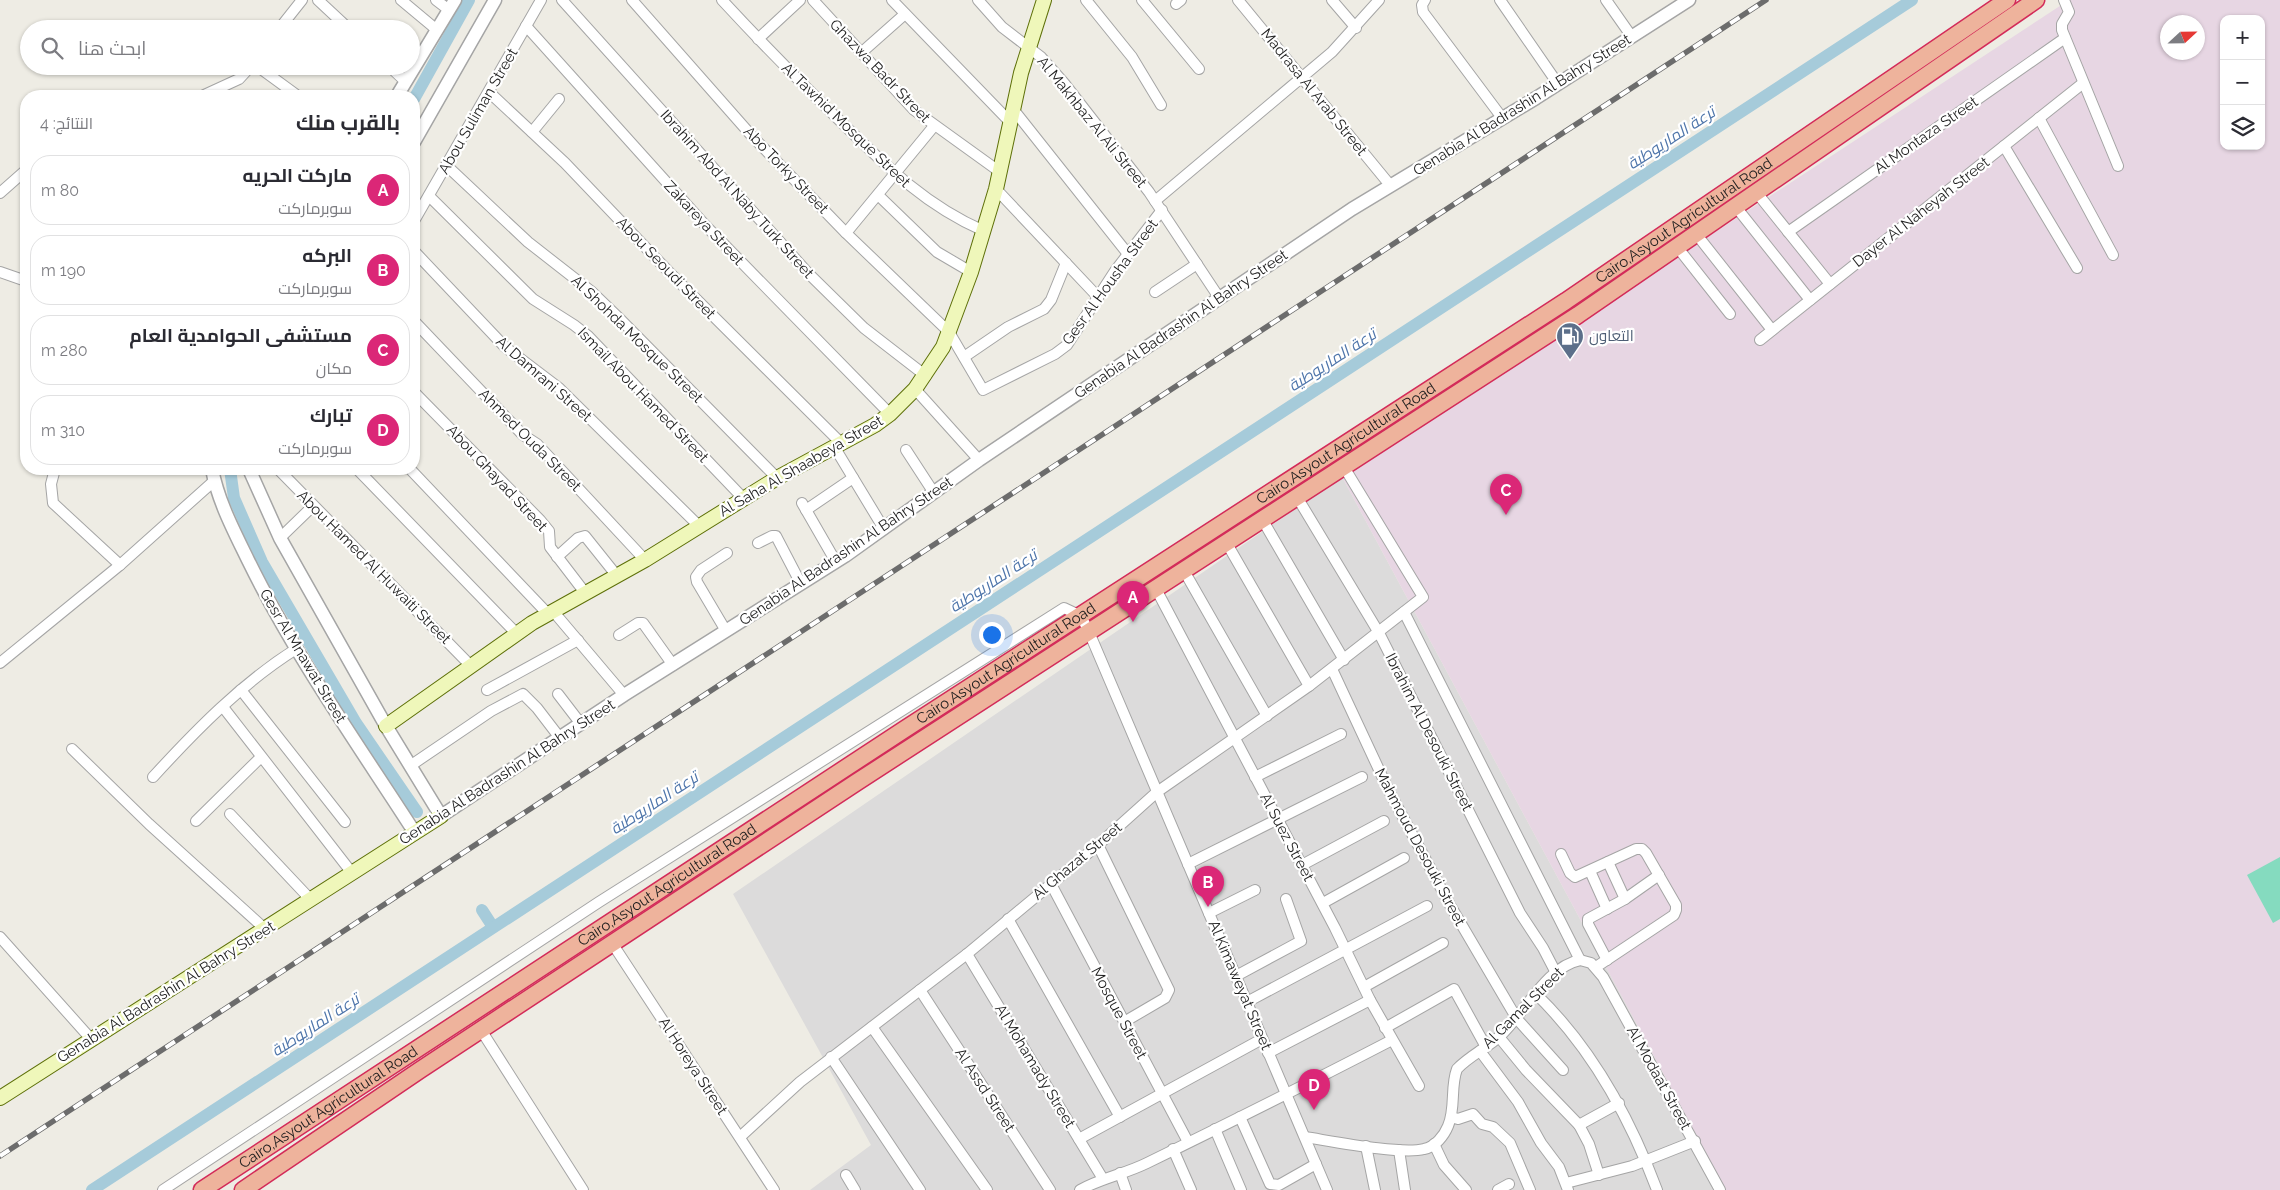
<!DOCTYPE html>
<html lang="ar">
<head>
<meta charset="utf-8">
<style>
  :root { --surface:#fff; --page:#f7f7f7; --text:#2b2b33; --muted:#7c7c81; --line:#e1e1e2; --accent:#db2777 }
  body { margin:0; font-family:Raleway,Cairo,sans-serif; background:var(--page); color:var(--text); direction:rtl }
  .controls { position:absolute; right:15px; top:15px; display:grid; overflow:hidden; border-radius:10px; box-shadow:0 1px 4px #0004 }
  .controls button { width:45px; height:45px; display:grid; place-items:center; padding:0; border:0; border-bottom:1px solid var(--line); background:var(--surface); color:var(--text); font:25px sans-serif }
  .compass { position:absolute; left:2160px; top:15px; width:45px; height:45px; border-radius:50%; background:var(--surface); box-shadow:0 1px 4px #0004; rotate:68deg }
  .you { position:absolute; left:991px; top:634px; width:18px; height:18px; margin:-12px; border:4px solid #fff; border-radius:50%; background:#1a73e8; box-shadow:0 0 0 8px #1a73e833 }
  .badge { display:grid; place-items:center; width:32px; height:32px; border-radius:50%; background:var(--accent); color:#fff; font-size:16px; font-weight:700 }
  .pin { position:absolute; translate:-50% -41px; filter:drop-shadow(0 1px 2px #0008) }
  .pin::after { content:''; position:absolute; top:26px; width:18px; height:15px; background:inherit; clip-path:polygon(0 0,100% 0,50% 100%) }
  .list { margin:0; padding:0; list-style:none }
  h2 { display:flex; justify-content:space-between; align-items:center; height:65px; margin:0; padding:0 20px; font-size:21px }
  h2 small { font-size:16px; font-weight:400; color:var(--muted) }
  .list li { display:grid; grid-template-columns:32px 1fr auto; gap:15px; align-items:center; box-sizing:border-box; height:70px; margin:0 10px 10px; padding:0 10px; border:1px solid var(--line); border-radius:20px }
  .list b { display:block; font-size:19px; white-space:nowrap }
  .list p { margin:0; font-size:16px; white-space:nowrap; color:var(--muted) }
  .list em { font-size:16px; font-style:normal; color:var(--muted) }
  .icon { flex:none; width:28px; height:28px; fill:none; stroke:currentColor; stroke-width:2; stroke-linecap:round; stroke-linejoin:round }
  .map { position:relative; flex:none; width:2280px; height:1190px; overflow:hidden; direction:ltr }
  .search { position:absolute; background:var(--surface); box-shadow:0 1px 4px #0004; left:20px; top:20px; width:400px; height:55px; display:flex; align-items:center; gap:12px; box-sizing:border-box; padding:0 18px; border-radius:28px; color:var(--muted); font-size:19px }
  .panel { position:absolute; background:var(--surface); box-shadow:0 1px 4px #0004; left:20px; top:90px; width:400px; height:385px; border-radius:20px; direction:rtl }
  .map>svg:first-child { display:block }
</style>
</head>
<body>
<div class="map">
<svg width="2280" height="1190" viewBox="0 0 2280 1190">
  <rect width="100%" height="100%" fill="#eeece4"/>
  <path fill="#dcdbdb" d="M 1342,477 L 1726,1190 L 810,1190 L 871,1145 L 733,894 Z"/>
  <path fill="#e7d6e3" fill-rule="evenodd" d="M 2069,0 L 2280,0 L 2280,1190 L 1726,1190 L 1342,477 ZM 2224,19 L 2261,19 L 2261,146 L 2224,146 ZM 2168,22 L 2198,22 L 2198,52 L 2168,52 Z"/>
  <path fill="#85dbbf" d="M 2280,857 L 2280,919 L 2273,923 L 2247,875 Z"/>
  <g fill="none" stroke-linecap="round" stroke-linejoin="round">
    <g stroke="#a6cbda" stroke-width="12">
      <path d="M 414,99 L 469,0"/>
      <path d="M 230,469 L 234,498 L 262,562 L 356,723 L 417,812"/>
      <path d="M 482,910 L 493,927"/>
      <path d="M 92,1190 L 1912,0"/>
    </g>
    <g stroke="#a5a5a5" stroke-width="12">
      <g id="minor">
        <path d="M 318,0 L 349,29"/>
        <path d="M 401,0 L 437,30"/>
        <path d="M 436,0 L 449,10"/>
        <path d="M 562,0 L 808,273 L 864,328 L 926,376"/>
        <path d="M 632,0 L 751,135 L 846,233 L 949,332 L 983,390 L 1055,354 L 1067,345 L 1115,271 L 1162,210"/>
        <path d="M 722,0 C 759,40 797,79 837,118 C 883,163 924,205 984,231"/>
        <path d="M 813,0 L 914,110 L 1000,172"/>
        <path d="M 892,0 L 1011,123"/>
        <path d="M 978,0 L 1002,27 L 1041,57 L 1064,83 L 1149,192 L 1220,299"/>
        <path d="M 1086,0 L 1132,57 L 1161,105"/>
        <path d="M 1142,0 L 1199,69"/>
        <path d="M 1238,0 L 1390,185"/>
        <path d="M 1332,0 L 1356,28"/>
        <path d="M 1425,0 L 1422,5 L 1423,12 L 1503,119"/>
        <path d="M 1500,0 L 1558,84"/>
        <path d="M 1606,0 L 1632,37"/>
        <path d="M 2064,0 L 2069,12 L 2062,24 L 2062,30 L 2118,166"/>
        <path d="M 1176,4 L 1181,0"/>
        <path d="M 526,26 L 705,225 L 890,414"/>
        <path d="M 279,29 L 302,0"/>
        <path d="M 758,39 L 800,0"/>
        <path d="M 861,53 L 905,14"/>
        <path d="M 257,66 L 298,96"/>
        <path d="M 389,66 L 406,82"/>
        <path d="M 489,92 L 565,163 L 668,271 L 842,444"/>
        <path d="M 202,96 L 239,79 L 251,66"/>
        <path d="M 1013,109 L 1128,254"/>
        <path d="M 2039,118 L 2113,255"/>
        <path d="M 532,132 L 559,99"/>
        <path d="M 2004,146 L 2077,268"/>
        <path d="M 447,166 L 528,242 L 592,292 L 618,317 L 777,478"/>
        <path d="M 996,189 L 1098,297"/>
        <path d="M 0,193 L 26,170"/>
        <path d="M 1757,193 L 1830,284"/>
        <path d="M 878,195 L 937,252 L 971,272"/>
        <path d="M 429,196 L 533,299 L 574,325 L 588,336 L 743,498"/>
        <path d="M 1155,201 L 1332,52 L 1379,0"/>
        <path d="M 1736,207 L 1810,300"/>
        <path d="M 414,221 L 541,0"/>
        <path d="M 1788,232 L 2065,38"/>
        <path d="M 846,233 L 934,126"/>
        <path d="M 1697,235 L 1772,330"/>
        <path d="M 1678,248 L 1730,314"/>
        <path d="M 414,251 L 505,347 L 559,388 L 699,526"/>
        <path d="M 0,272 L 26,281"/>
        <path d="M 1155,292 L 1197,264"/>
        <path d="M 414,321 L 523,435 L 537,444 L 645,560"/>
        <path d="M 1760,340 L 2082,84"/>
        <path d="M 964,357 L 1008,327 L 1044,309 L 1051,300 L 1066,263"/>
        <path d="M 915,389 L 979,460"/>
        <path d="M 414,392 L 540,520 L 549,531 L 550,547 L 586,594"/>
        <path d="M 835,448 L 884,529"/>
        <path d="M 906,450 L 934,493"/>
        <path d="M 55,469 L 51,484 L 53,503 L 120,565"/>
        <path d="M 278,469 L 471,666"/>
        <path d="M 357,469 L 516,633"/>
        <path d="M 410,469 L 548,614"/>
        <path d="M 1297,497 L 1379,633 L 1520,913 L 1543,948 L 1555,971"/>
        <path d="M 802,503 L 836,562"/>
        <path d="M 806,510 L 853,478"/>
        <path d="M 1262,519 L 1344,660"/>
        <path d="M 280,538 L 313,506"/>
        <path d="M 1226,542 L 1309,686"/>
        <path d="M 758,543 L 772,536 L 776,536 L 801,584"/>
        <path d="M 557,557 L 578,538 L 585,536 L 617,576"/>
        <path d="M 1183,569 L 1267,716"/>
        <path d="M 1155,587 L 1335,928 L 1370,1000 L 1419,1086"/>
        <path d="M 553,611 L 624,695"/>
        <path d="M 1404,612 L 1580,960"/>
        <path d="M 726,631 L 697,582 L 696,577 L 701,570 L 727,553"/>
        <path d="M 619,635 L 638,623 L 643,623 L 673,665"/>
        <path d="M 0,663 L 120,565 L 214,481"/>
        <path d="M 1332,669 L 1388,789 L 1450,905 L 1517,1019 L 1563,1070"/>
        <path d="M 241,690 L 345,822"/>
        <path d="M 487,690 L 578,640"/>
        <path d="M 558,694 L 581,724"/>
        <path d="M 223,707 L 352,873"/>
        <path d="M 72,749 L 149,824 L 265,929"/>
        <path d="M 410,766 L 491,711 L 523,694 L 537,708 L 560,738"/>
        <path d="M 153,777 C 196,730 242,683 296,649"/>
        <path d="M 1255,777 L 1341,734"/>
        <path d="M 230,814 L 311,900"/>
        <path d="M 196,821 L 261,757"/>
        <path d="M 1098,845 L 1169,990 L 1165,998 L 1124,1022"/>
        <path d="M 1561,854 L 1570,873 L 1575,877 L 1636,849 L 1642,849 L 1646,853 L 1676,905 L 1676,910 L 1674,915 L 1596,967"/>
        <path d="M 1608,862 L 1625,899"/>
        <path d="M 1188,864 L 1362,777"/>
        <path d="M 1302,865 L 1384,821"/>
        <path d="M 1590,871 L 1607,909"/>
        <path d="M 1051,884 L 1188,1142"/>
        <path d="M 1323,903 L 1404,858"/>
        <path d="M 1209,913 L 1255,890"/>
        <path d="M 1008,919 L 1120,1117"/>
        <path d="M 0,937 L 91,1039"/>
        <path d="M 612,943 L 774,1190"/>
        <path d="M 967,954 L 1103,1179"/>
        <path d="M 1607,960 L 1588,924 L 1588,919 L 1625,899 L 1659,875"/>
        <path d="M 1236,976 L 1301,941 L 1286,899"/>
        <path d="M 1364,987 L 1443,943"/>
        <path d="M 920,990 L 1050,1190"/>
        <path d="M 1536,994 C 1592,1048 1630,1118 1657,1190"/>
        <path d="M 1247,1002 L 1427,906"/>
        <path d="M 872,1027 L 987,1190"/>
        <path d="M 1385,1028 L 1454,989 L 1486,1047"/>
        <path d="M 481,1030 L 583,1190"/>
        <path d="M 1499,1037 L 1526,1070 L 1579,1125 L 1589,1144 L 1599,1175"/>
        <path d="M 1480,1051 L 1518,1102 L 1541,1143 L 1559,1167 L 1568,1190"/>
        <path d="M 1268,1053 L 1370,1000"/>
        <path d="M 831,1057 L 920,1190"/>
        <path d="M 1240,1117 L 1270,1184 L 1279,1185 L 1316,1164"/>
        <path d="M 1451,1117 L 1458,1119 L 1473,1114 L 1482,1124 L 1493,1127 L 1510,1143 L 1530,1190"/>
        <path d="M 1579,1125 L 1619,1103"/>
        <path d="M 1215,1129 L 1241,1190"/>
        <path d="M 740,1137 L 800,1082 L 967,954 L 1098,845 L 1157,792 L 1309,686 L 1423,597 L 1344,467"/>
        <path d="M 1305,1137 C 1331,1141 1401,1155 1424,1149 C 1435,1147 1444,1136 1448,1126 C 1456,1108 1450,1087 1457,1069 C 1469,1056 1487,1048 1500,1036 C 1525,1013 1546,967 1580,960 L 1591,963 L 1603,977 L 1720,1190"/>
        <path d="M 1079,1139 L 1262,1039"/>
        <path d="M 1434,1144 L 1444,1165 L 1466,1190"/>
        <path d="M 1366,1146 L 1375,1190"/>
        <path d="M 1173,1149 L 1191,1190"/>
        <path d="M 1399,1150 L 1405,1190"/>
        <path d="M 1120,1173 L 1126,1190"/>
        <path d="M 846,1175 L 855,1190"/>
        <path d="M 1566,1183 L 1632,1166 L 1695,1141"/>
        <path d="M 163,1190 L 599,902 L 1064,608 L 1081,616 L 1089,632 L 1327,1190"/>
        <path d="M 1080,1190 C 1101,1178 1125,1174 1147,1163 C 1229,1123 1311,1082 1392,1040"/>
        <path d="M 1498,1190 L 1509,1184"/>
      </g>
    </g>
    <g stroke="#a5a5a5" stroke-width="15">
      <g id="tertiary">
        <path d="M 397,96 L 455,0"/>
        <path d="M 414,142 L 495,0"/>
        <path d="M 212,469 C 218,501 234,531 248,560 C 295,656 357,743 415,833"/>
        <path d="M 249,469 L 280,538 L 386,726 L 441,816 L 624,695 L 845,556 L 979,460 L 1352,209 L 1536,98 L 1689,0"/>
      </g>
    </g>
    <g stroke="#5e7009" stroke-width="16">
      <g id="secondary">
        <path d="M 386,726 L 532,623 L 645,560 L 777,478 L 875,425 L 890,414 L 915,389 L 943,347 L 971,272 L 996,189 L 1021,73 L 1044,0"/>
        <path d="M 0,1098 L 441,816"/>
      </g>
    </g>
    <g stroke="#d32b59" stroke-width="19">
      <g id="trunk">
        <path id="s1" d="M 202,1190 L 905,729 L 1566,301 L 2007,0"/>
        <path d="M 243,1190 L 420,1070 L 857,782 L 1578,315 L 2036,0"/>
      </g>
    </g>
    <use href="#minor" stroke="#fff" stroke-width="10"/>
    <use href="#tertiary" stroke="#fff" stroke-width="12"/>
    <use href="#secondary" stroke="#eff7ba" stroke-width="14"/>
    <use href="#trunk" stroke="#eeb39c" stroke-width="16"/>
    <g stroke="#6c6c6c" stroke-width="5.5">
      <path id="rail" d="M 0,1156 L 1766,0"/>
    </g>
    <use href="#rail" stroke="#fff" stroke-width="4" stroke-dasharray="11" stroke-linecap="butt"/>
  </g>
  <defs>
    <g id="fuel-pin" transform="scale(1.4375)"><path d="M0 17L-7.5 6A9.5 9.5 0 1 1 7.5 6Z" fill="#5c6f8a" stroke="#fff"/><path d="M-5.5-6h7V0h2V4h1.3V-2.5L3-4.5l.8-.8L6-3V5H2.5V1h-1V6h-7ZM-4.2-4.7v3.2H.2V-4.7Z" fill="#fff"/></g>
  </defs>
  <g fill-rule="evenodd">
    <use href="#fuel-pin" x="1570" y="336"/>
  </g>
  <g text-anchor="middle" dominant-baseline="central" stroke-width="4.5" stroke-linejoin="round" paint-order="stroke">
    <g font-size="15" fill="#1e1e1e" stroke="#fff">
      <text transform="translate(880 71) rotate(46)">Ghazwa Badr Street</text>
      <text transform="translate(1314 92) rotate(51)">Madrasa Al Arab Street</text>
      <text transform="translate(1522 105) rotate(-32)">Genabia Al Badrashin Al Bahry Street</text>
      <text transform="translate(478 111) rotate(-60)">Abou Suliman Street</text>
      <text transform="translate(1092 122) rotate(51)">Al Makhbaz Al Ali Street</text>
      <text transform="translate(846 125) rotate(44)">Al Tawhid Mosque Street</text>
      <text transform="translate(1926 135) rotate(-35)">Al Montaza Street</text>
      <text transform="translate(786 170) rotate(46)">Abo Torky Street</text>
      <text transform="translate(737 194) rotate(48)">Ibrahim Abd Al Naby Turk Street</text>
      <text transform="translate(1921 212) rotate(-38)">Dayer Al Naheyah Street</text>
      <text stroke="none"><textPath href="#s1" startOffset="1771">Cairo,Asyout Agricultural Road</textPath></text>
      <text transform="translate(704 223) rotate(47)">Zakareya Street</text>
      <text transform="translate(666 268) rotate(46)">Abou Seoudi Street</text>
      <text transform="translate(1110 282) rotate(-54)">Gesr Al Housha Street</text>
      <text transform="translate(1181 324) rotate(-34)">Genabia Al Badrashin Al Bahry Street</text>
      <text transform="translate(637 339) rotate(44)">Al Shohda Mosque Street</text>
      <text transform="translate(544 379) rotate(41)">Al Damrani Street</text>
      <text transform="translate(643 395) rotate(46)">Ismail Abou Hamed Street</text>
      <text transform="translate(530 440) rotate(45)">Ahmed Ouda Street</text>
      <text stroke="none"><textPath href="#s1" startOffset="1366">Cairo,Asyout Agricultural Road</textPath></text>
      <text transform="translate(801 466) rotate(-30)">Al Saha Al Shaabeya Street</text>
      <text transform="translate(497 478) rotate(47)">Abou Ghayad Street</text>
      <text transform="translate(846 551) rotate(-34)">Genabia Al Badrashin Al Bahry Street</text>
      <text transform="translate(374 567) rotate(45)">Abou Hamed Al Huwaiti Street</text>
      <text transform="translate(303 656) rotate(59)">Gesr Al Mnawat Street</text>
      <text stroke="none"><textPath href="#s1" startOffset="961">Cairo,Asyout Agricultural Road</textPath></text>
      <text transform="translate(1429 732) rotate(63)">Ibrahim Al Desouki Street</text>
      <text transform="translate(507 772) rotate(-33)">Genabia Al Badrashin Al Bahry Street</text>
      <text transform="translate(1287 837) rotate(62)">Al Suez Street</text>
      <text transform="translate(1420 847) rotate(62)">Mahmoud Desouki Street</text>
      <text transform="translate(1077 861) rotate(-40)">Al Ghazat Street</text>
      <text stroke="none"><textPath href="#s1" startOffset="556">Cairo,Asyout Agricultural Road</textPath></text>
      <text transform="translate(1240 985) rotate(67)">Al Kimaweyat Street</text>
      <text transform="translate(166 992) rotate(-32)">Genabia Al Badrashin Al Bahry Street</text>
      <text transform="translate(1523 1008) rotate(-45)">Al Gamal Street</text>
      <text transform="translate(1119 1013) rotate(62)">Mosque Street</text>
      <text transform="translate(693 1066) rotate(57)">Al Horeya Street</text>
      <text transform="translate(1035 1066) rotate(59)">Al Mohamady Street</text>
      <text transform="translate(1659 1078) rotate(61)">Al Modaat Street</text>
      <text transform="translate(985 1090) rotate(57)">Al Assd Street</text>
      <text stroke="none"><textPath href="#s1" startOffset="151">Cairo,Asyout Agricultural Road</textPath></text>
    </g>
    <g font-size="15" fill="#4e5e75" stroke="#fff" text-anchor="start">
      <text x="1589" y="336">التعاون</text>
    </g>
    <g font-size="16" font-style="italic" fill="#4e75aa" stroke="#fff">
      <text transform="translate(1671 138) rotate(-33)">ترعة الماريوطية</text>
      <text transform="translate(1332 360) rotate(-33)">ترعة الماريوطية</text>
      <text transform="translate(993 581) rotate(-33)">ترعة الماريوطية</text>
      <text transform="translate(654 803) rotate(-33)">ترعة الماريوطية</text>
      <text transform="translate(315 1025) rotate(-33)">ترعة الماريوطية</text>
    </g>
  </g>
</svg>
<div class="controls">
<button>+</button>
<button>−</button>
<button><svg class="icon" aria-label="layers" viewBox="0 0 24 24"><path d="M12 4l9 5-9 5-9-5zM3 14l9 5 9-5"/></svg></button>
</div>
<svg class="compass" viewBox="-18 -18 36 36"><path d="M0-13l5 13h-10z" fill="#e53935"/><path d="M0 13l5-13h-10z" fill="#7c7c81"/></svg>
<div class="you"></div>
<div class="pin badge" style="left:1133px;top:622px">A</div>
<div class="pin badge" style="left:1208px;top:907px">B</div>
<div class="pin badge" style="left:1506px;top:515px">C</div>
<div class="pin badge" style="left:1314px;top:1110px">D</div>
<div class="search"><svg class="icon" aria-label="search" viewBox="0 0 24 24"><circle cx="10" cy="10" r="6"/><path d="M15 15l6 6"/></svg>ابحث هنا</div>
<section class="panel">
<h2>بالقرب منك<small>النتائج: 4</small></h2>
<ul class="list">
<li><span class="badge">A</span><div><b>ماركت الحريه</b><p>سوبرماركت</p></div><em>80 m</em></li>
<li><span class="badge">B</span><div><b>البركه</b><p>سوبرماركت</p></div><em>190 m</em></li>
<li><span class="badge">C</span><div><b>مستشفى الحوامدية العام</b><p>مكان</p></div><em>280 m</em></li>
<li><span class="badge">D</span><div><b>تبارك</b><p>سوبرماركت</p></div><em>310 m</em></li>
</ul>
</section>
</div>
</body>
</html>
